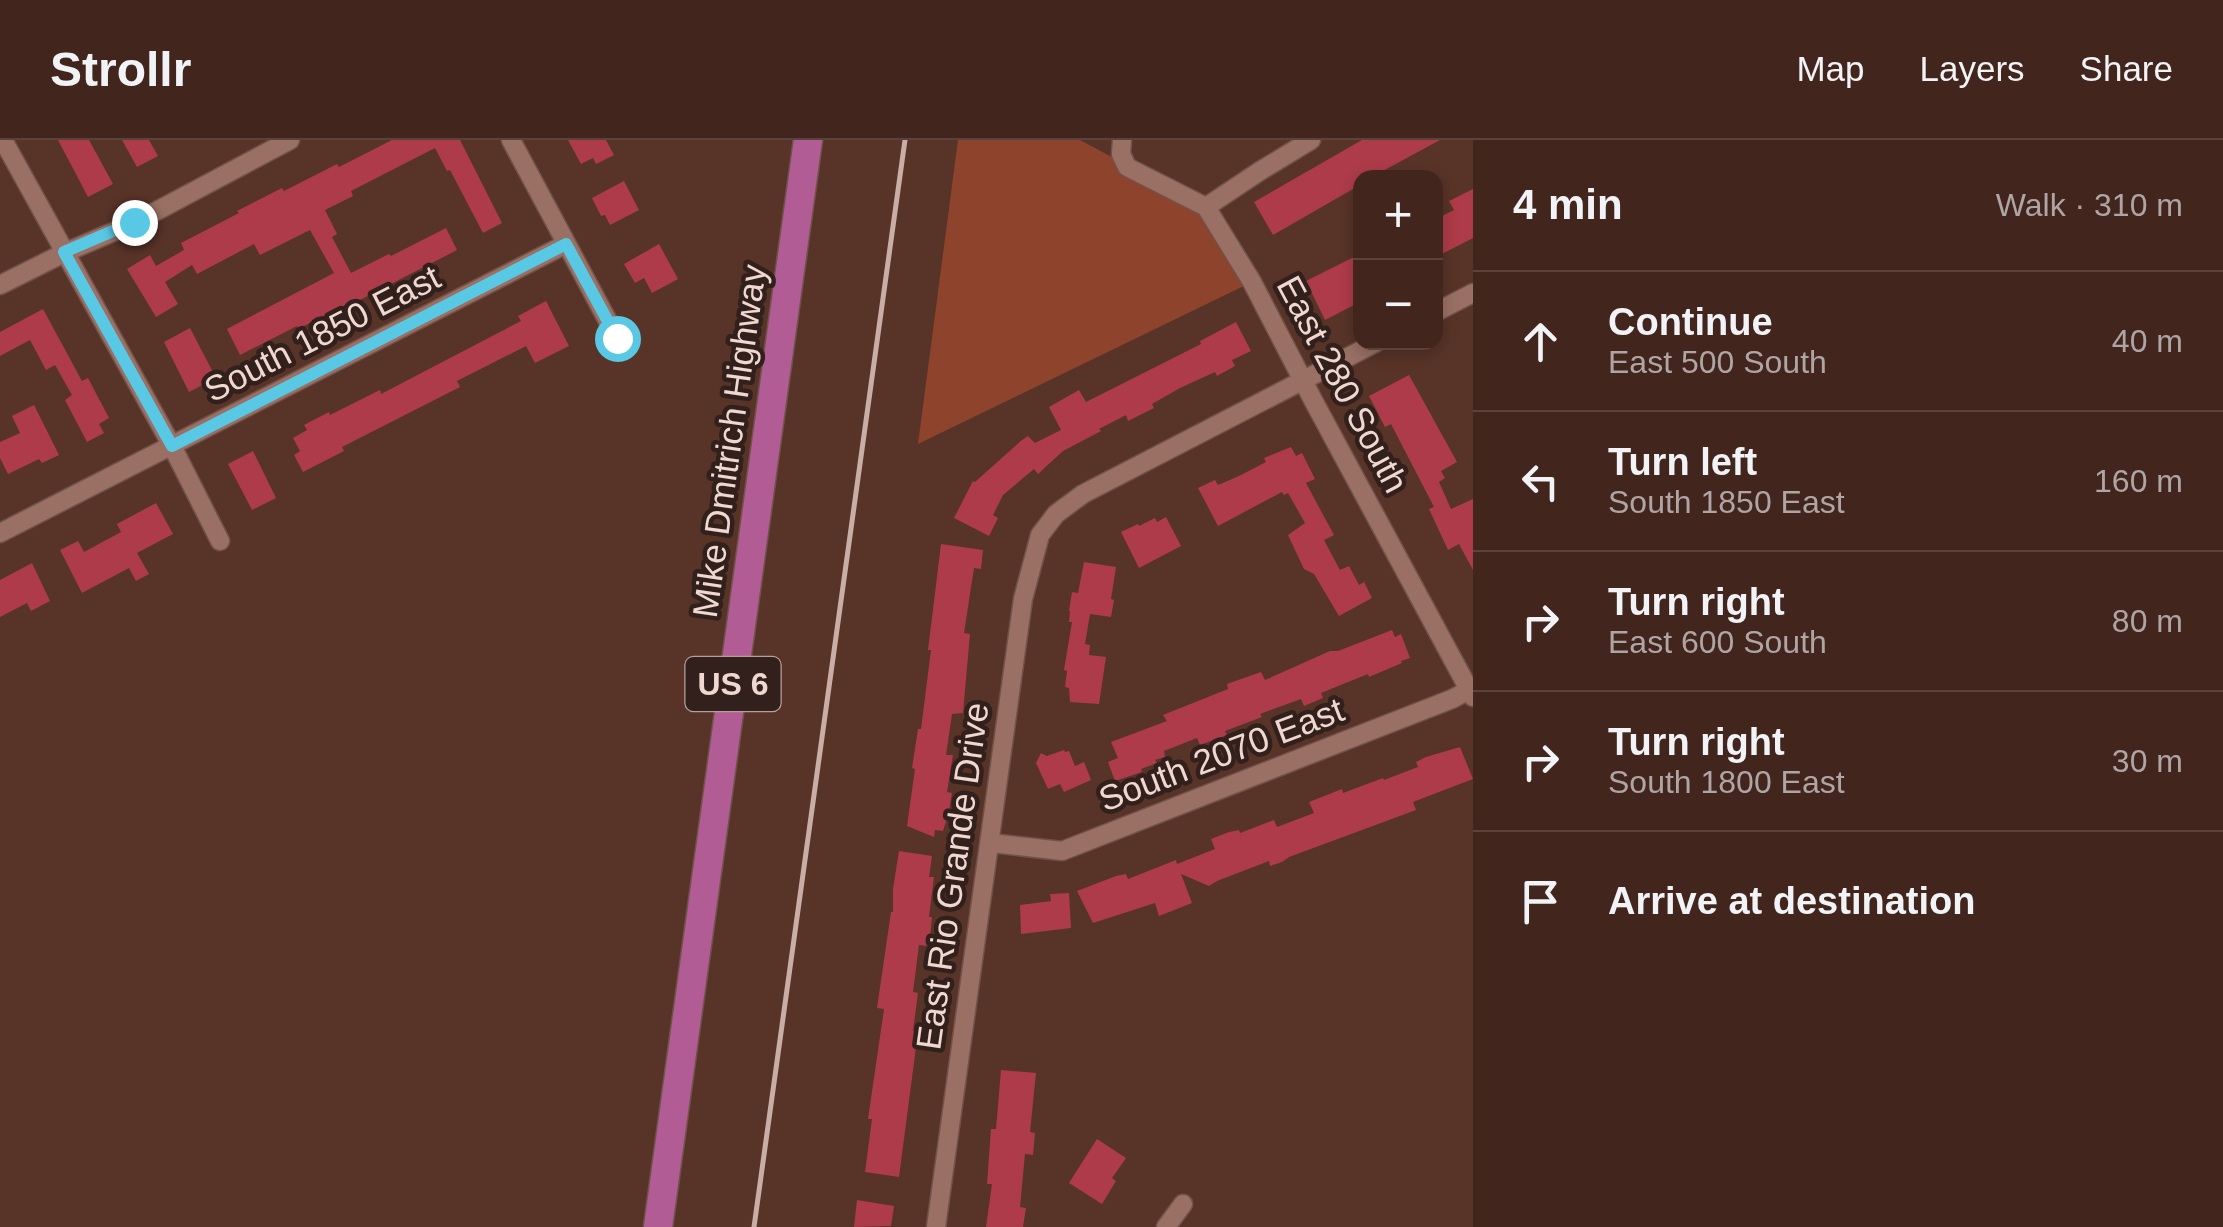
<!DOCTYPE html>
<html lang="en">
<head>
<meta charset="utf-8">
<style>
  :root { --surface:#42261e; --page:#4c322b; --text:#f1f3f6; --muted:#aea5a4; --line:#5a433c }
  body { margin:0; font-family:Arial,sans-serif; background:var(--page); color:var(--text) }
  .controls { position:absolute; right:30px; top:30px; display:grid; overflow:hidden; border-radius:20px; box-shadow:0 5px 15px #0003 }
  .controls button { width:90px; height:90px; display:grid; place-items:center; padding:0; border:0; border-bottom:2px solid var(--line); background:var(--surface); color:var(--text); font:50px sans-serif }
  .stop { position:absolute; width:30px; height:30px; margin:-22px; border:8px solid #58c8e4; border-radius:50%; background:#fff }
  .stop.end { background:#58c8e4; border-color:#fff; box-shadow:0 2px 10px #0008 }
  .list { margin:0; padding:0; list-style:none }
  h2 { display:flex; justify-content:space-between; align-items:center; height:130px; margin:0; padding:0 40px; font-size:42px }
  h2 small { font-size:32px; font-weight:400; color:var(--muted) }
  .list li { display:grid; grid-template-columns:65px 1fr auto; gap:30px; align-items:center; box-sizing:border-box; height:140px; padding:0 40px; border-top:2px solid var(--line) }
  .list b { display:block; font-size:38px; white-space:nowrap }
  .list p { margin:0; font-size:32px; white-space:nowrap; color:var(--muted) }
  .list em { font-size:32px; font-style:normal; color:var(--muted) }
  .icon { flex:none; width:55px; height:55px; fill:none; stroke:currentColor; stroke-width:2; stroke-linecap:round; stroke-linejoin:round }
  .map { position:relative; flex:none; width:1473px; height:1087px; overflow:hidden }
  header { display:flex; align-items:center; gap:60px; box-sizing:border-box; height:140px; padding:0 50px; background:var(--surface); border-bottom:2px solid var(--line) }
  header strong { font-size:48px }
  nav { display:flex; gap:55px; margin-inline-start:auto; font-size:35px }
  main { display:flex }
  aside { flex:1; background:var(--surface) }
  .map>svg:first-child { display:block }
</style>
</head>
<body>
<header>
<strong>Strollr</strong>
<nav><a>Map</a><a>Layers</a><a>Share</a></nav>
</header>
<main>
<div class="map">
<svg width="1473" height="1087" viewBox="0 0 1473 1087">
  <rect width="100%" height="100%" fill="#583328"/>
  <path fill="#8e432d" d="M 958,0 L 1080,0 L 1206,67 L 1252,142 L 918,304 Z"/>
  <g fill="#ae3b4a">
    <path d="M 58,0 L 89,0 L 113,44 L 88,57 Z"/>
    <path d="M 122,0 L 149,0 L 158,16 L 137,27 Z"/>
    <path d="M 392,0 L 460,0 L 502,83 L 483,93 L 450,30 L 447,31 L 435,8 L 351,51 L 353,56 L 325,70 L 337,94 L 332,97 L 351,133 L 389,114 L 391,116 L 446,88 L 457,110 L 354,163 L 353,161 L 298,189 L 297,186 L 240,215 L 227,189 L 334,133 L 310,90 L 260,115 L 254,104 L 197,134 L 192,125 L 165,142 L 178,164 L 156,177 L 127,129 L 150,115 L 156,126 L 184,110 L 181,103 L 239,73 L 237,71 L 282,48 L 284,51 L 337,24 L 339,27 Z"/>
    <path d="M 568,0 L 606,0 L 614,15 L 596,24 L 593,18 L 581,24 Z"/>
    <path d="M 1362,0 L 1440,0 L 1370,38 L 1360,38 L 1360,45 L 1273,95 L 1254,62 Z"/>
    <path d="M 624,41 L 639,70 L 610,85 L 605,75 L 601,76 L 592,58 Z"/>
    <path d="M 1473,49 L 1473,98 L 1436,117 L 1436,79 L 1454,70 L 1449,61 Z"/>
    <path d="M 659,104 L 678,139 L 652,153 L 644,138 L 635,143 L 624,124 Z"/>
    <path d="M 1360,114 L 1360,162 L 1325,180 L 1306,141 Z"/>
    <path d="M 546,161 L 569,206 L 535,223 L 526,206 L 457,241 L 460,247 L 342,307 L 344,311 L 303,332 L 294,315 L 300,311 L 293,298 L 307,290 L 304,285 L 329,272 L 330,275 L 380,250 L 381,254 L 521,181 L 518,176 Z"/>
    <path d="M 43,169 L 82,241 L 88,238 L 109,278 L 99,284 L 104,293 L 87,302 L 65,260 L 72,255 L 55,225 L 46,230 L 30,200 L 0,216 L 0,192 Z"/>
    <path d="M 1236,182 L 1251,211 L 1232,220 L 1235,226 L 1217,236 L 1215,232 L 1180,248 L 1152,264 L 1154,268 L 1128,281 L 1126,275 L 1099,289 L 1101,291 L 1063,311 L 1038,334 L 1034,329 L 1003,355 L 993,375 L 998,378 L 989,396 L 954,378 L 973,341 L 975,342 L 1022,300 L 1028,296 L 1035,303 L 1061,290 L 1049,267 L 1079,250 L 1086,262 L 1201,204 L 1200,201 Z"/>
    <path d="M 190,188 L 216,238 L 189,252 L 164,202 Z"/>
    <path d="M 1409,235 L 1457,322 L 1441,331 L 1445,338 L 1439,342 L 1451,369 L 1473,359 L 1473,430 L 1459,404 L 1448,410 L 1429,369 L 1434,367 L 1391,284 L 1385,287 L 1369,256 Z"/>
    <path d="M 34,265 L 59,315 L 42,323 L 39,319 L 8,334 L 0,318 L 0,302 L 20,293 L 12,276 Z"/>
    <path d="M 1291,307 L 1296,316 L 1302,313 L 1315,339 L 1306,343 L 1334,395 L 1324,400 L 1340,430 L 1349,426 L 1359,445 L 1364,442 L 1372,458 L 1339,476 L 1314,434 L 1304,429 L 1288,395 L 1305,383 L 1288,353 L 1284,355 L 1282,352 L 1218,386 L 1198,348 L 1215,340 L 1218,345 L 1239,336 L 1266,322 L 1264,318 Z"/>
    <path d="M 253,311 L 276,358 L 252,370 L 228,324 Z"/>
    <path d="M 156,363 L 173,394 L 137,413 L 149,434 L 136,441 L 129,428 L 82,453 L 60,410 L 78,401 L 84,412 L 121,392 L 117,384 Z"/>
    <path d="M 1166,377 L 1181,406 L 1139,428 L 1121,392 L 1138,384 L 1139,386 L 1155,378 L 1157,382 Z"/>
    <path d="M 941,404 L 983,410 L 981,429 L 974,428 L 964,493 L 970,494 L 963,573 L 952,574 L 946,615 L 953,615 L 947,652 L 952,653 L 949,672 L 943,691 L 935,690 L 934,697 L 907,686 L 915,629 L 912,628 L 918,589 L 921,589 L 931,510 L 928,510 Z"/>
    <path d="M 1084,422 L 1116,427 L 1111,459 L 1114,460 L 1111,477 L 1090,474 L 1085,504 L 1090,505 L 1089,515 L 1106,517 L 1099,564 L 1070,562 L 1069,548 L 1065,547 L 1067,531 L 1064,530 L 1072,482 L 1069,482 L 1070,471 L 1069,471 L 1072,452 L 1078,453 Z"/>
    <path d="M 32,423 L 50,461 L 31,471 L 27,463 L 0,477 L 0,440 Z"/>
    <path d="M 1392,490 L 1395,497 L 1401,494 L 1410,518 L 1401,521 L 1402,523 L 1369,537 L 1368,534 L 1321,553 L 1323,558 L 1304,566 L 1301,559 L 1260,574 L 1262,577 L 1225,591 L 1227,595 L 1200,605 L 1197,598 L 1164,611 L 1165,617 L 1155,620 L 1157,623 L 1141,629 L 1142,632 L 1115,641 L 1108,622 L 1118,618 L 1111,602 L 1167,581 L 1163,575 L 1228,549 L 1227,544 L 1261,532 L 1265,540 L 1330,511 L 1338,511 Z"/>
    <path d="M 1460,607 L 1473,639 L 1413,662 L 1416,670 L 1408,673 L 1289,717 L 1282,722 L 1270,726 L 1269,721 L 1217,741 L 1209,746 L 1181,734 L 1192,763 L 1159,776 L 1155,763 L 1093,783 L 1077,751 L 1116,736 L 1126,734 L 1128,739 L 1176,720 L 1177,724 L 1215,709 L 1211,699 L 1229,692 L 1239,690 L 1240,693 L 1274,680 L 1277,687 L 1314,673 L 1309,662 L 1342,649 L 1343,653 L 1383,638 L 1384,640 L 1418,627 L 1416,622 L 1426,617 Z"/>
    <path d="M 1064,610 L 1065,612 L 1069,611 L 1075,626 L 1084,622 L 1091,640 L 1064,652 L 1060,644 L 1048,649 L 1036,623 L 1041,613 L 1047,616 Z"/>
    <path d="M 899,711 L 932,716 L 929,737 L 934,737 L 929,777 L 932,777 L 930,797 L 928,796 L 926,806 L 919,805 L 913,852 L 918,853 L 913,891 L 918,892 L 899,1037 L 865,1032 L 872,979 L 868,979 L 884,869 L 877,868 L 891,772 L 893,772 L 893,749 Z"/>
    <path d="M 1069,753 L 1071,788 L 1021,794 L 1020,765 L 1051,761 L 1050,754 Z"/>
    <path d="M 1001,930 L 1036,933 L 1030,992 L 1035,993 L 1033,1015 L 1025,1014 L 1020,1067 L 1026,1068 L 1023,1087 L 986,1087 L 992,1044 L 987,1044 L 991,989 L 996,989 Z"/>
    <path d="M 1097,999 L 1126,1018 L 1112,1038 L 1116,1041 L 1102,1064 L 1069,1043 Z"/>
    <path d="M 857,1060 L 894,1066 L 891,1086 L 854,1087 Z"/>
  </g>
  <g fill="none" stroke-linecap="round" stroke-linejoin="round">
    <g stroke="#71524a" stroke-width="21">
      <g id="minor">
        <path d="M 3,0 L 172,306 L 220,401"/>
        <path d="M 511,0 L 617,198"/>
        <path d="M 1122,0 L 1121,14 L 1127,27 L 1206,67 L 1252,142 L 1313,260 L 1473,557"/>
        <path d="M 1206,67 L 1260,31 L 1311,0"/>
        <path d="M 0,145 L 64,113 L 134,83 L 290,0"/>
        <path d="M 1436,172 L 1473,153"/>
        <path d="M 0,393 L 566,104"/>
        <path d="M 991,703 L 1062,711 L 1452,559 L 1469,550"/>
        <path d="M 936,1087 L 1023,459 L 1040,395 L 1056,374 L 1083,354 L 1377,202"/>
        <path d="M 1166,1087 L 1183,1064"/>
      </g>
    </g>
    <g stroke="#71524a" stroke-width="31">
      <path id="trunk" d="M 658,1087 L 808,0"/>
    </g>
    <use href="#minor" stroke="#9a7064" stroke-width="18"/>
    <use href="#trunk" stroke="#b25c96" stroke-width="28"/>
    <path stroke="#c9aea6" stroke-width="5" d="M 754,1087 L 905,0"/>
  </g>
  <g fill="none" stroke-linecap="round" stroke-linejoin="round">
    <path stroke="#58c8e4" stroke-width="12" d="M 134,82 L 64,112 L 172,306 L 566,104 L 617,198"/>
  </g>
  <g text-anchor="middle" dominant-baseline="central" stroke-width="9" stroke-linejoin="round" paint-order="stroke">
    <rect fill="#31201b" stroke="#b7a19a" stroke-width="2.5" x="685.5" y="517" width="95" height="54" rx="8"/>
    <g font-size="32" font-weight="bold" fill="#f0d8d1">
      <text x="733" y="544">US 6</text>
    </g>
    <g font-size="35" fill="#f0d8d1" stroke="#31201b">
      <text transform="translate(322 193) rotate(-27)">South 1850 East</text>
      <text transform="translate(1343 244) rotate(62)">East 280 South</text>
      <text transform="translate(729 301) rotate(-82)">Mike Dmitrich Highway</text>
      <text transform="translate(1221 614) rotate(-21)">South 2070 East</text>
      <text transform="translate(952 736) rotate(-82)">East Rio Grande Drive</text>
    </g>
  </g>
</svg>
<div class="controls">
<button>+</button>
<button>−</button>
</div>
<div class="stop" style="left:617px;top:198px"></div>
<div class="stop end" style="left:134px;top:82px"></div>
</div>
<aside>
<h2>4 min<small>Walk · 310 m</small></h2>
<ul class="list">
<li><svg class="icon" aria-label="ahead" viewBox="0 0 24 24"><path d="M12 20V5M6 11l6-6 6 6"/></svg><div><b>Continue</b><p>East 500 South</p></div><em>40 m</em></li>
<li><svg class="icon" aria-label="left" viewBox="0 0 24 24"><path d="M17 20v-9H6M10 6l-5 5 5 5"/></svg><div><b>Turn left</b><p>South 1850 East</p></div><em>160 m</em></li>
<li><svg class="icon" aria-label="right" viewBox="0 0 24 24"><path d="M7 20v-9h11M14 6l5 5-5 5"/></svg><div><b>Turn right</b><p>East 600 South</p></div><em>80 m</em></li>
<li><svg class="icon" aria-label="right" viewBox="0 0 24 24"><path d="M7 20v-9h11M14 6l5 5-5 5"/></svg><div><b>Turn right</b><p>South 1800 East</p></div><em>30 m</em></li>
<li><svg class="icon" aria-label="arrive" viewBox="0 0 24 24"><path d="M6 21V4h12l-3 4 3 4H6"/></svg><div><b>Arrive at destination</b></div></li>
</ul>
</aside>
</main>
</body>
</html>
